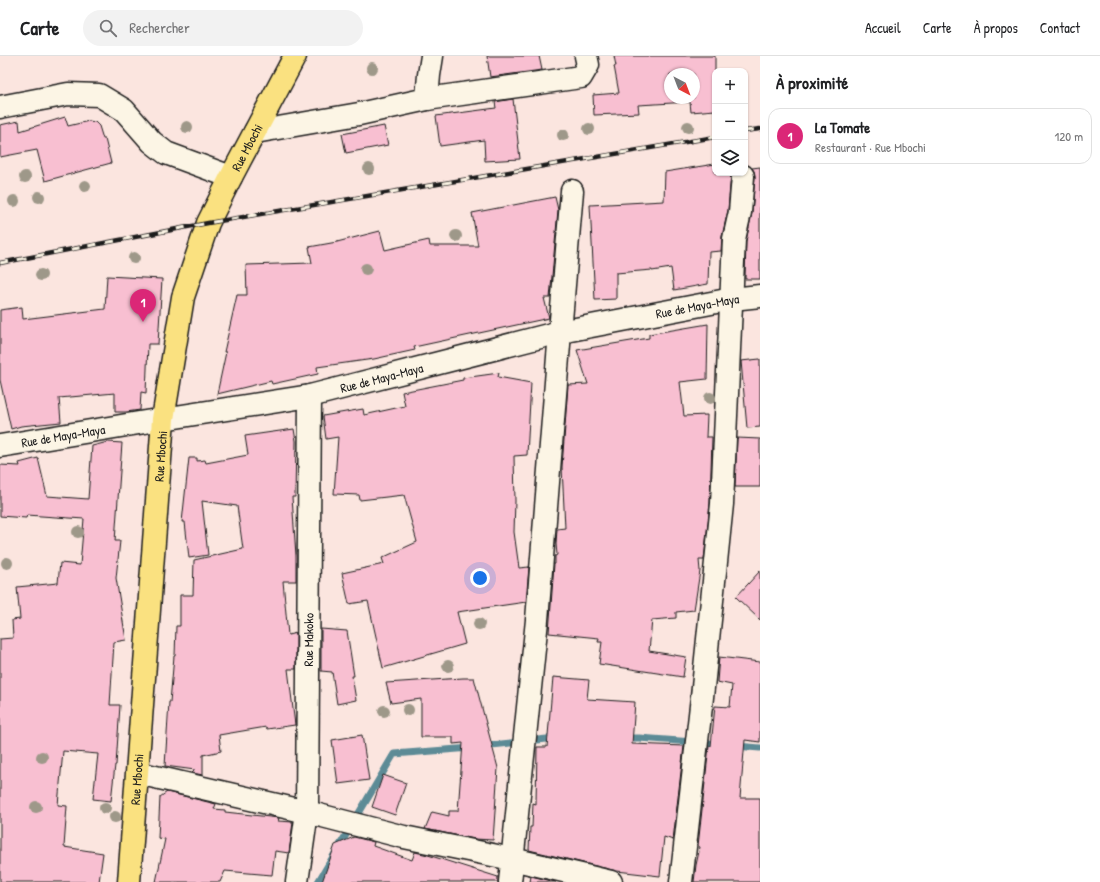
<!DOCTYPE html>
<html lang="fr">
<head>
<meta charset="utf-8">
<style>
  :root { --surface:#fff; --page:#f2f2f2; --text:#202124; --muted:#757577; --line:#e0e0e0; --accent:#db2777 }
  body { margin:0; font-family:"Patrick Hand",sans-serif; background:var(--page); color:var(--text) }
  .controls { position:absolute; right:12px; top:12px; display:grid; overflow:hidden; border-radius:8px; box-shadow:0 1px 3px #0004 }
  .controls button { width:36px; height:36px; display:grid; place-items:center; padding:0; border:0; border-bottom:1px solid var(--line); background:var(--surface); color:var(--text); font:20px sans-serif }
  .compass { position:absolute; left:664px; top:12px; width:36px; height:36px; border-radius:50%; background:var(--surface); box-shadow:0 1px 3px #0004; rotate:138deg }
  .you { position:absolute; left:480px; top:522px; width:14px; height:14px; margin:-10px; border:3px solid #fff; border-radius:50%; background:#1a73e8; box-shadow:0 0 0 6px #1a73e833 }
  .badge { display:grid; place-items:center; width:26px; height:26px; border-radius:50%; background:var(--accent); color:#fff; font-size:13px; font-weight:700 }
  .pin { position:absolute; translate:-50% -33px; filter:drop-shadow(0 1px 2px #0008) }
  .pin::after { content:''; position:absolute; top:21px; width:14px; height:12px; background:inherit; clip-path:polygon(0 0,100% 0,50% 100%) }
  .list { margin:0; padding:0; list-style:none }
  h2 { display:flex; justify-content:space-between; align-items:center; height:52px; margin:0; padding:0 16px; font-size:17px }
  h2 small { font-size:13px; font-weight:400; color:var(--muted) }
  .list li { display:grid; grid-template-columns:26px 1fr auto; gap:12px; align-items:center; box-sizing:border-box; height:56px; margin:0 8px 8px; padding:0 8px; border:1px solid var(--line); border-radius:12px }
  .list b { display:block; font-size:15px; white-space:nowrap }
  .list p { margin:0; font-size:13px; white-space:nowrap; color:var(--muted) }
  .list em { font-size:13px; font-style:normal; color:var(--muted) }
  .icon { flex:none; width:22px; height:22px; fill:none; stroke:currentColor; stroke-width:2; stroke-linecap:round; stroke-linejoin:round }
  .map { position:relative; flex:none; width:760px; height:826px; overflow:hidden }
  header { display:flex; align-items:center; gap:24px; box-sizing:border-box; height:56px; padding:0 20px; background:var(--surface); border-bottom:1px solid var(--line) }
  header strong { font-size:19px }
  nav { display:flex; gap:22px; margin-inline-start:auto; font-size:14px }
  .search { width:280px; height:36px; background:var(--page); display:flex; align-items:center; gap:10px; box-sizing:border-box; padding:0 14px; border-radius:22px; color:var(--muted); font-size:15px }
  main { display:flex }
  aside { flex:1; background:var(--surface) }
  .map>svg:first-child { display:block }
</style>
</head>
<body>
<header>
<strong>Carte</strong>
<div class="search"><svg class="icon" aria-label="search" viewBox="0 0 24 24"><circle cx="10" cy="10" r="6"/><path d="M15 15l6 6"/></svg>Rechercher</div>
<nav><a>Accueil</a><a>Carte</a><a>À propos</a><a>Contact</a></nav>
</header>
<main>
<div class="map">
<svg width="760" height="826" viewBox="0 0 760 826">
  <rect width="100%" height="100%" fill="#fbe5df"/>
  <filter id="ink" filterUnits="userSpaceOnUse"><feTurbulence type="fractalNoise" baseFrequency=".025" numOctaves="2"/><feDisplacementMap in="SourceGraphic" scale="8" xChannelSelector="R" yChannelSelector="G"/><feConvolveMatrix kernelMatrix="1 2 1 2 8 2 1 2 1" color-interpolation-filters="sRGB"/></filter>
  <g filter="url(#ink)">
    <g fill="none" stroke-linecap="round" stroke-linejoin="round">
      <g stroke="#5d8b96" stroke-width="7">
        <path d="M 625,682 L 639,682 L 720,688"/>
        <path d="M 483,690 L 556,682"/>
        <path d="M 736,690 L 760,692"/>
        <path d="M 318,826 L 394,698 L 471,692"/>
      </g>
    </g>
    <g fill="#f8bfd1" stroke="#1c1c1c" fill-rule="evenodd">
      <path d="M 487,0 L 539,0 L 542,14 L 490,21 Z"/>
      <path d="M 614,0 L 715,0 L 715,54 L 691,56 L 690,46 L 638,49 L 639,57 L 594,59 L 593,39 L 619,37 L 614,10 L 616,10 ZM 670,18 L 694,18 L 694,42 L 670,42 Z"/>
      <path d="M 513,43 L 520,103 L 485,105 L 484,84 L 440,90 L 436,60 L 496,52 L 495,46 Z"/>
      <path d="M 65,61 L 68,70 L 89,65 L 95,66 L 99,70 L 103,83 L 105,83 L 111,107 L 45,125 L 37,94 L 0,101 L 0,69 L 19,65 L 20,75 Z"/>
      <path d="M 384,70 L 388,89 L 346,97 L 342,78 Z"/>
      <path d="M 715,108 L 715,117 L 731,117 L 728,154 L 722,180 L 721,195 L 709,196 L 708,228 L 674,234 L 671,212 L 652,215 L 652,214 L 616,217 L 616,243 L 595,244 L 590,149 L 664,145 L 665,116 Z"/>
      <path d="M 760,111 L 760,223 L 745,223 L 746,185 L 752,157 L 755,121 L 754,115 L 752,112 Z"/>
      <path d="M 555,141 L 558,154 L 550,242 L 544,242 L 549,262 L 414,291 L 415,294 L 374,303 L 317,311 L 318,318 L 272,328 L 271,325 L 217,338 L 226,296 L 224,296 L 237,239 L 247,239 L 246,209 L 312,207 L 309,191 L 337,186 L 380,175 L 385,194 L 429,184 L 430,190 L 478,190 L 472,157 Z"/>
      <path d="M 107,220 L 162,223 L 158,288 L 148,288 L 146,337 L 141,336 L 140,354 L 126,356 L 115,356 L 115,337 L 59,342 L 61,366 L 21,370 L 11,373 L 0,324 L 0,254 L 22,251 L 23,263 L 105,253 Z"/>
      <path d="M 708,268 L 707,323 L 680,326 L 684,360 L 707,359 L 706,381 L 712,381 L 710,447 L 704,504 L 699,504 L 700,515 L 694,554 L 676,556 L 676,562 L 652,564 L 649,595 L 686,601 L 683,621 L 599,608 L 602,586 L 598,586 L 599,582 L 549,577 L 554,508 L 555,508 L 555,500 L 557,499 L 556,488 L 557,473 L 565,472 L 562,411 L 568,329 L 588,328 L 577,294 L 649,282 L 649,278 Z"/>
      <path d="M 760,303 L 760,371 L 747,372 L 741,305 Z"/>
      <path d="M 499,317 L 498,321 L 531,327 L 527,399 L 514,400 L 515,445 L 514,476 L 519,512 L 529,511 L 526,546 L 457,556 L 465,588 L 383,612 L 368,545 L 349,548 L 342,517 L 384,508 L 382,502 L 417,486 L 404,439 L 360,444 L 359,439 L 334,438 L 338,381 L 326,383 L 323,360 L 363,353 L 364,359 L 405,350 L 402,336 L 463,324 L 463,322 Z"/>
      <path d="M 294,373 L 296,385 L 295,441 L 292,441 L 296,500 L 296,525 L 283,525 L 288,579 L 296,577 L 296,613 L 288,613 L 295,669 L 267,673 L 266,671 L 219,679 L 221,695 L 203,699 L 203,719 L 192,717 L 195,714 L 165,710 L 169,646 L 170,646 L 174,600 L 175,600 L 176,570 L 180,570 L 180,539 L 193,539 L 194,504 L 243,493 L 237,450 L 202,445 L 208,499 L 189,502 L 185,466 L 182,466 L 189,402 L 197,402 L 197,405 L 205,404 L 206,407 L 248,399 L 245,380 Z"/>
      <path d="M 737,382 L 760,383 L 760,431 L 735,431 Z"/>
      <path d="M 108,386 L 122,387 L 115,485 L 120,485 L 116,522 L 126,584 L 114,586 L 110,649 L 120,649 L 116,709 L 115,709 L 111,745 L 93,743 L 98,698 L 63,695 L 58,749 L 67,750 L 64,791 L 103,797 L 99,826 L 0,826 L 0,583 L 13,582 L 12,564 L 20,563 L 17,531 L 58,527 L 60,507 L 80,509 L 84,463 L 27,459 L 26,462 L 0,460 L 0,409 L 20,410 L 19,407 L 38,402 L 47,440 L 88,443 L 92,390 Z"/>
      <path d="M 760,515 L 760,564 L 736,541 Z"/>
      <path d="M 321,573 L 347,575 L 354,620 L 352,620 L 356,644 L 337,648 L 332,616 L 321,615 Z"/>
      <path d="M 719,601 L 760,606 L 760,686 L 745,684 L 740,742 L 760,742 L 760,826 L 694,826 L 696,809 L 700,791 L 698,790 L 709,690 L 711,690 L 715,650 L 730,651 L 732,629 L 717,626 Z"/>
      <path d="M 553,621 L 589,624 L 587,643 L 635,646 L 632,688 L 684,690 L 673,784 L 664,781 L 660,820 L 617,815 L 529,794 L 530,771 L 532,771 L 533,747 L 536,748 L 537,691 L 547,691 Z"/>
      <path d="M 463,622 L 474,622 L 498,712 L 493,784 L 475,783 L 425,773 L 432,756 L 449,760 L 449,755 L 458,755 L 463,687 L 453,688 L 453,681 L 421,681 L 421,643 L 391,647 L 386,627 Z"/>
      <path d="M 362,679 L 369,724 L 338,728 L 332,684 Z"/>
      <path d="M 383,719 L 406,727 L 395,759 L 372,751 Z"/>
      <path d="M 167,736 L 216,748 L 214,753 L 225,754 L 225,756 L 279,762 L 278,765 L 293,766 L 289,797 L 275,795 L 272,819 L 225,815 L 220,826 L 156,826 L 165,783 L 158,782 L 160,741 Z"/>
      <path d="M 354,781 L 374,786 L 373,790 L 412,804 L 415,796 L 428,799 L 498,821 L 498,826 L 322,826 L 335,789 Z"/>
      <path d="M 531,820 L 556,826 L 530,826 Z"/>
    </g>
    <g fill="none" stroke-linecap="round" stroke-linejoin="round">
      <g stroke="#1c1c1c" stroke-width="25">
        <g id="minor">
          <path d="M 427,43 L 429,19 L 432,0"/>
          <path d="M 0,51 L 68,38 L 99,39 L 124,54 L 152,86 L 166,97 L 231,121"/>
          <path d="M 255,76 L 359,58 L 427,43 L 581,21 L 588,9 L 586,0"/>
          <path id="s1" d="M 0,390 L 163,363 L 310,340 L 560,276 L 732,243 L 760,240"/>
          <path d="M 138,717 L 307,756 L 404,781 L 512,803 L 611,826"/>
          <path id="s2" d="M 297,826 L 307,756 L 310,340"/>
          <path d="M 510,826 L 537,564 L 560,276 L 572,135"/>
          <path d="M 681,826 L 702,641 L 722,448 L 734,183 L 740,156 L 743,120"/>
        </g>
      </g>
      <g stroke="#1c1c1c" stroke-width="25">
        <g id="major">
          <path id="s3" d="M 129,826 L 163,363 L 183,241 L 208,167 L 231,121 L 295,0"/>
        </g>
      </g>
      <use href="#minor" stroke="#fcf5e5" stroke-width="22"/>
      <use href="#major" stroke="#fae180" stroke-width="22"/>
      <g stroke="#1c1c1c" stroke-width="4.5">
        <g id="rail">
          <path d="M 745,75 L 760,73"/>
          <path d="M 0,207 L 208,167 L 715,81"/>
        </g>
      </g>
      <use href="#rail" stroke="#fcf5e5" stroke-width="3" stroke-dasharray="9" stroke-linecap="butt"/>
    </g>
    <g fill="#9e9889">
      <circle cx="372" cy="12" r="6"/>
      <circle cx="187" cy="71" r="6"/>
      <circle cx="688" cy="71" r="6"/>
      <circle cx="589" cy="73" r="6"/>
      <circle cx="563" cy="79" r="6"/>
      <circle cx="369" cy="113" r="6"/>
      <circle cx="25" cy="121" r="6"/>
      <circle cx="85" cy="130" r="6"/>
      <circle cx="39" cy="141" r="6"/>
      <circle cx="14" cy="145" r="6"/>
      <circle cx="456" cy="180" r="6"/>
      <circle cx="134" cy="202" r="6"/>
      <circle cx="366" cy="213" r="6"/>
      <circle cx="41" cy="219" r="6"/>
      <circle cx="710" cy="342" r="6"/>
      <circle cx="78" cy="476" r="6"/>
      <circle cx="7" cy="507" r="6"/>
      <circle cx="479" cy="568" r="6"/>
      <circle cx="448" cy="610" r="6"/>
      <circle cx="408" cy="654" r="6"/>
      <circle cx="384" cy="655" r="6"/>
      <circle cx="42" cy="701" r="6"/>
      <circle cx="36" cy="751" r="6"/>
      <circle cx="105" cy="752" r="6"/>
      <circle cx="115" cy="761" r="6"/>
    </g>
  </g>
  <g text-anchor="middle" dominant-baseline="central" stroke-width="3" stroke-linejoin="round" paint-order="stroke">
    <g font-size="13" fill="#1c1c1c" stroke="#fcf5e5">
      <text stroke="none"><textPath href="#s3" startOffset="751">Rue Mbochi</textPath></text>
      <text stroke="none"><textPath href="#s1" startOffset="712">Rue de Maya-Maya</textPath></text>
      <text stroke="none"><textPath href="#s1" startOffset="388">Rue de Maya-Maya</textPath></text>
      <text stroke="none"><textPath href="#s1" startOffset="64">Rue de Maya-Maya</textPath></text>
      <text stroke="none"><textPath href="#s3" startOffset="427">Rue Mbochi</textPath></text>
      <text stroke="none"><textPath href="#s2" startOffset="243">Rue Makoko</textPath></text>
      <text stroke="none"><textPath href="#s3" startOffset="103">Rue Mbochi</textPath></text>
    </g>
  </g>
</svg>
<div class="controls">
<button>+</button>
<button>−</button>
<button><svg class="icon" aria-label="layers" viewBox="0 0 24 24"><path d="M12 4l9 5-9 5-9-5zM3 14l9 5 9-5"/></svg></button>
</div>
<svg class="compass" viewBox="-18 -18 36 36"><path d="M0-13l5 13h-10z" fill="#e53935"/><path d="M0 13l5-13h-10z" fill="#757577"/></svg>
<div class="you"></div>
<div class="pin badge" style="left:143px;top:266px">1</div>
</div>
<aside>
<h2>À proximité<small></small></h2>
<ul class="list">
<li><span class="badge">1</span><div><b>La Tomate</b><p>Restaurant · Rue Mbochi</p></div><em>120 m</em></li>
</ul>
</aside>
</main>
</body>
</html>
